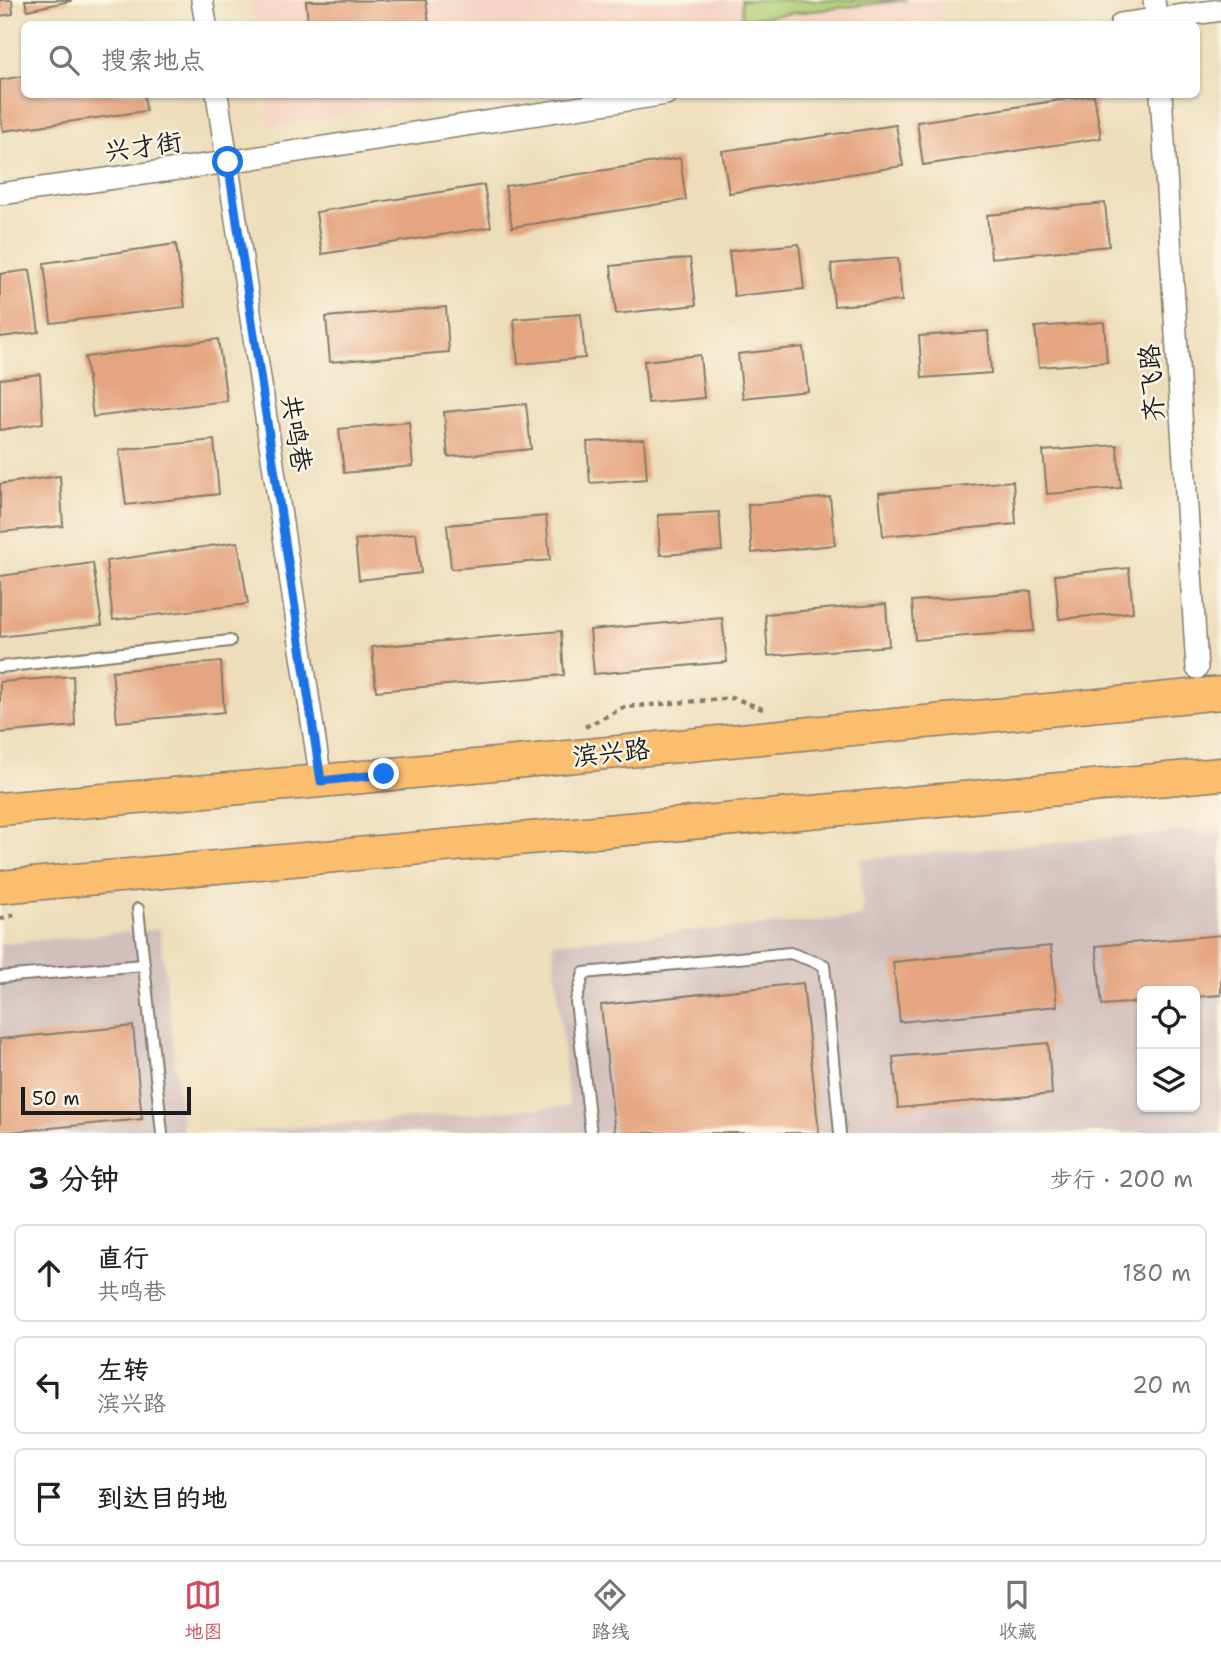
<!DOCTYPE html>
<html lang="zh">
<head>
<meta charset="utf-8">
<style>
  :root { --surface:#fff; --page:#f6f6f6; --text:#202124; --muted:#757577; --line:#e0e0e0; --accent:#d1495b }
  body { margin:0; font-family:"Shantell Sans","LXGW WenKai TC",sans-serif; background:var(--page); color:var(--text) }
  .controls { position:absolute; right:21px; bottom:21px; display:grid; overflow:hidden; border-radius:10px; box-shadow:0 2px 5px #0004 }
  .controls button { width:63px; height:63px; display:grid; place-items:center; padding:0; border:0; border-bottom:2px solid var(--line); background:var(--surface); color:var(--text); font:35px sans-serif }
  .scale { position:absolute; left:21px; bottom:18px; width:170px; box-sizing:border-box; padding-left:7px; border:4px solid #1c1c1c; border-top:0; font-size:19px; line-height:24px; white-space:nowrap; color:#1c1c1c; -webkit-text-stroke:5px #fcf5e5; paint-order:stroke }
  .stop { position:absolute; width:21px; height:21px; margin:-16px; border:5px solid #1a73e8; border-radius:50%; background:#fff }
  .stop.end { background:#1a73e8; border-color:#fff; box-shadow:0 2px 7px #0008 }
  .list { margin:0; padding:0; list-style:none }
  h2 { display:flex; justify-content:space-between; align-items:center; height:91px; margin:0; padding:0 28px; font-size:30px }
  h2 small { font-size:23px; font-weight:400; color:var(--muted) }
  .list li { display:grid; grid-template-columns:46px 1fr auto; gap:21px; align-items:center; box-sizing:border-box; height:98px; margin:0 14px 14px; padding:0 14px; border:2px solid var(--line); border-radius:10px }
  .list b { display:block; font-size:26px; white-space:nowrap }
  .list p { margin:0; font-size:23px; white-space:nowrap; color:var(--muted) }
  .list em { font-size:23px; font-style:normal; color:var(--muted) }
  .icon { flex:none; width:38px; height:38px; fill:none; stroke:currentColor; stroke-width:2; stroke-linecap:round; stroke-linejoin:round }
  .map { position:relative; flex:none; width:1221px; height:1133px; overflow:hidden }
  .search { position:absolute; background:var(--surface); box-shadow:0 2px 5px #0004; left:21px; right:21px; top:21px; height:77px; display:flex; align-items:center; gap:18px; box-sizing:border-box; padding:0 24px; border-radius:10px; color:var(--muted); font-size:26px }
  .sheet { height:427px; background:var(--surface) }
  nav { display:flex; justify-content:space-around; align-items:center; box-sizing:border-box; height:98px; border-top:2px solid var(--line); background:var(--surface); font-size:19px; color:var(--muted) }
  nav a { display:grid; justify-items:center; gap:4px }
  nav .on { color:var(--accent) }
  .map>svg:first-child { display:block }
</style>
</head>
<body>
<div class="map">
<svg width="1221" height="1133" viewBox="0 0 1221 1133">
  <rect width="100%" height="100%" fill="#fcf5e5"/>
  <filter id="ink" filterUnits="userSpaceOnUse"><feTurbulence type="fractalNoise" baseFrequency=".0143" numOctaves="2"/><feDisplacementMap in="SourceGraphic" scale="14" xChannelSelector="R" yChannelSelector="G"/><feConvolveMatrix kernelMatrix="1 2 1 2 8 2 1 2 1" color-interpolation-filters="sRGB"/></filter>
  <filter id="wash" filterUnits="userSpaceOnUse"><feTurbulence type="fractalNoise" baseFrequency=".00686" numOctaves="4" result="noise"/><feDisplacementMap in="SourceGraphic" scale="28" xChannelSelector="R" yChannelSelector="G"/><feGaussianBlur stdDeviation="1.57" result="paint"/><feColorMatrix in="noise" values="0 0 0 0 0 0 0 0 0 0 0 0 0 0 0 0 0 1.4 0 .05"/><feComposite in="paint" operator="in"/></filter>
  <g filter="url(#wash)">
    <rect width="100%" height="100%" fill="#edddba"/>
    <g fill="#f5d2c3">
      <path d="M 251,0 L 943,0 L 944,16 L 895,24 L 255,24 Z"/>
      <path d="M 265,94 L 467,94 L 467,95 L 270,127 Z"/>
    </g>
    <g fill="#d1bfbd" fill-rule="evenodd">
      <path d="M 1221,829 L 1221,1133 L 222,1133 L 569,1106 L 553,943 L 863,917 L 860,859 ZM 1142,991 L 1195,991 L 1195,1107 L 1142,1107 Z"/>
      <path d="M 160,929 L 183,1133 L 0,1133 L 0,944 Z"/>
    </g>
    <path fill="#accc74" stroke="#647448" stroke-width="2" d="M 741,0 L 907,0 L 742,19 Z"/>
    <g id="blocks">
      <g fill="#e5a581">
        <path d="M 0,0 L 12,0 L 13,14 L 0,16 Z"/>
        <path d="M 25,0 L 70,0 L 71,1 L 27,10 Z"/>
        <path d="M 426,0 L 429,24 L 308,24 L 306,1 Z"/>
        <path d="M 24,76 L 24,94 L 144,94 L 146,111 L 3,131 L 0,111 L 0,80 Z"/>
        <path d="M 1094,95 L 1101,138 L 923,165 L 917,122 Z"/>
        <path d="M 896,125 L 903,166 L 729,193 L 722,151 Z"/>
        <path d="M 680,158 L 686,200 L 512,227 L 505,186 Z"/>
        <path d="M 484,185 L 491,227 L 322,254 L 316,212 Z"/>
        <path d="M 1105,203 L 1109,246 L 991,258 L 987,215 Z"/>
        <path d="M 176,244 L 185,307 L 51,323 L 44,263 Z"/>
        <path d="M 799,244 L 804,289 L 734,296 L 729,251 Z"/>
        <path d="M 690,258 L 696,305 L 616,314 L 611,266 Z"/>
        <path d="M 898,258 L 902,301 L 834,306 L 831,264 Z"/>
        <path d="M 30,270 L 39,332 L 0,337 L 0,274 Z"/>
        <path d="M 446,307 L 449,352 L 330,362 L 326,317 Z"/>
        <path d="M 581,314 L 585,358 L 518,364 L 514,319 Z"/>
        <path d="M 1104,322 L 1107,362 L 1039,367 L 1035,327 Z"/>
        <path d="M 988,331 L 991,373 L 922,378 L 919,336 Z"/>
        <path d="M 218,339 L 227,401 L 93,417 L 85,357 Z"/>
        <path d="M 803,347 L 808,391 L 743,398 L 738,354 Z"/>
        <path d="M 700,355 L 704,398 L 648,403 L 644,361 Z"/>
        <path d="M 40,374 L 43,423 L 0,430 L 0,379 Z"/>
        <path d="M 526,404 L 531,449 L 448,457 L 444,412 Z"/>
        <path d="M 409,422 L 413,466 L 344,473 L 339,429 Z"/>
        <path d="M 644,439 L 647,479 L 590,483 L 587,442 Z"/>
        <path d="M 214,440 L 219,494 L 126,505 L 119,450 Z"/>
        <path d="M 1117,445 L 1121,488 L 1047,494 L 1043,451 Z"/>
        <path d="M 60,476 L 63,526 L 0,532 L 0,484 Z"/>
        <path d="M 1013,481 L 1016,524 L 883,536 L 879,493 Z"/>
        <path d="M 830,497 L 835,545 L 752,553 L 748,505 Z"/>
        <path d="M 719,512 L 722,551 L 660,555 L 658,515 Z"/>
        <path d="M 546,516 L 550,560 L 451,569 L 447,525 Z"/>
        <path d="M 416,533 L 421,573 L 359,580 L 355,540 Z"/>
        <path d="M 238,542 L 248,604 L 113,620 L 106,561 Z"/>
        <path d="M 93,563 L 102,625 L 0,637 L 0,576 Z"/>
        <path d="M 1129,568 L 1133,612 L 1059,619 L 1055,575 Z"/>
        <path d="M 1031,591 L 1034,631 L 915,640 L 912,601 Z"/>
        <path d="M 886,604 L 889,646 L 768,656 L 765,614 Z"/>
        <path d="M 722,618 L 727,662 L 594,674 L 590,630 Z"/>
        <path d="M 561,631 L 564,675 L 376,691 L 372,647 Z"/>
        <path d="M 221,662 L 224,712 L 117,722 L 112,671 Z"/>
        <path d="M 73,676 L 75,726 L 0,733 L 0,682 Z"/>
        <path d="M 1221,935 L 1221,995 L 1195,997 L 1195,991 L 1142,991 L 1142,1002 L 1102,1005 L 1096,946 Z"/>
        <path d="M 1051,946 L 1057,1006 L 900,1022 L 893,962 Z"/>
        <path d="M 803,983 L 819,1133 L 615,1133 L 601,1005 Z"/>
        <path d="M 133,1026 L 142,1119 L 0,1133 L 0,1039 Z"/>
        <path d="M 1048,1043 L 1052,1094 L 898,1108 L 893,1057 Z"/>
      </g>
    </g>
  </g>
  <g filter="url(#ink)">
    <use href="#blocks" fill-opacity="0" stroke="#847c6b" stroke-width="2"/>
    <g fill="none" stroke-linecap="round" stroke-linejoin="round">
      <g stroke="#847c6b" stroke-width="14">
        <g id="lane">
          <path d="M 0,667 L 230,641"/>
          <path d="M 138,909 L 162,1133"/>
          <path d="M 0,977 L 144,965"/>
          <path d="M 591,1133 L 576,1001 L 584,973 L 790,953 L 824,965 L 840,1133"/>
        </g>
      </g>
      <g stroke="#847c6b" stroke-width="24">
        <g id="street">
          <path d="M 202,0 L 206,24"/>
          <path d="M 1154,0 L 1157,24"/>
          <path d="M 1121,24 L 1221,10"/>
          <path d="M 217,94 L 321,781"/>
          <path d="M 1161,94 L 1197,668"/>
          <path d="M 0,194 L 228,162 L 666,94"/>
        </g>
      </g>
      <g stroke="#847c6b" stroke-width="35">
        <g id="primary">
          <path d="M 0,809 L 321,781 L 1221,693"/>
          <path d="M 0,887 L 1221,774"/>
        </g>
      </g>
      <g stroke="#847c6b" stroke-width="4.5" stroke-dasharray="5 5" stroke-linecap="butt">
        <path d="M 585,727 L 625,707 L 734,698 L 765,710"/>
        <path d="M 0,919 L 16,914"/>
      </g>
      <use href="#lane" stroke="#fff" stroke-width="10"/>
      <use href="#street" stroke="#fff" stroke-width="21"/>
      <use href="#primary" stroke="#fbbd6e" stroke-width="32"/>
    </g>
  </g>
  <g fill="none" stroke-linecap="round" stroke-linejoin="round" filter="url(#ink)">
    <path stroke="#1a73e8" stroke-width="9" d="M 228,162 L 321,781 L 384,774"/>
  </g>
  <g text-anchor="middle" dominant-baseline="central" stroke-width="5" stroke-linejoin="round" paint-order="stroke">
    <g font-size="26" fill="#1c1c1c" stroke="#fcf5e5">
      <text transform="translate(143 146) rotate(-8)">兴才街</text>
      <text transform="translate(1151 383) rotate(-94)">齐飞路</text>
      <text transform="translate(297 433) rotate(81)">共鸣巷</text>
      <text transform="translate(611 752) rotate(-6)">滨兴路</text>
    </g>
  </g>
</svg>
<div class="controls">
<button><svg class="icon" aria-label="locate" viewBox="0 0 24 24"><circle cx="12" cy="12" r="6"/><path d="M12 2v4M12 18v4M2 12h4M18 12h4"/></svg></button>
<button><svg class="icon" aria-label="layers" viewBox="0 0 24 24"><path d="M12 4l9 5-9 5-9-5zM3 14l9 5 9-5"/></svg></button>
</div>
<div class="scale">50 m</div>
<div class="stop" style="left:228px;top:162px"></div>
<div class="stop end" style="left:384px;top:774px"></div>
<div class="search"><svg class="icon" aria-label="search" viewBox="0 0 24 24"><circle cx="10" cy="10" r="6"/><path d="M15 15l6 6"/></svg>搜索地点</div>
</div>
<section class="sheet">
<h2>3 分钟<small>步行 · 200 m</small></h2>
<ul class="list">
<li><svg class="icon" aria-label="ahead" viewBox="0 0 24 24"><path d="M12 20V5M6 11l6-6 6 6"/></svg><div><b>直行</b><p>共鸣巷</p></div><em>180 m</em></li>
<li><svg class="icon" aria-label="left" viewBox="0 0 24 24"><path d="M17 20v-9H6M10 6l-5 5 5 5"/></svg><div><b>左转</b><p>滨兴路</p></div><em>20 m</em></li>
<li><svg class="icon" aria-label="arrive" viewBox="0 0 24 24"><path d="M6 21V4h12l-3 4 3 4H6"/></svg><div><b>到达目的地</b></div></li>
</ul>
</section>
<nav>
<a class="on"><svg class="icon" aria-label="map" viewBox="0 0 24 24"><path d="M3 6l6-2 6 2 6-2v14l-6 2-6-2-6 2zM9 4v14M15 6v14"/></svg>地图</a>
<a><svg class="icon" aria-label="directions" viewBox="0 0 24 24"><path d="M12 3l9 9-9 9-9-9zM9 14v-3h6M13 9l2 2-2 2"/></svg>路线</a>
<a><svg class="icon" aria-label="saved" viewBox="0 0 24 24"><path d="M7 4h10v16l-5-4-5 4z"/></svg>收藏</a>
</nav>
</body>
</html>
